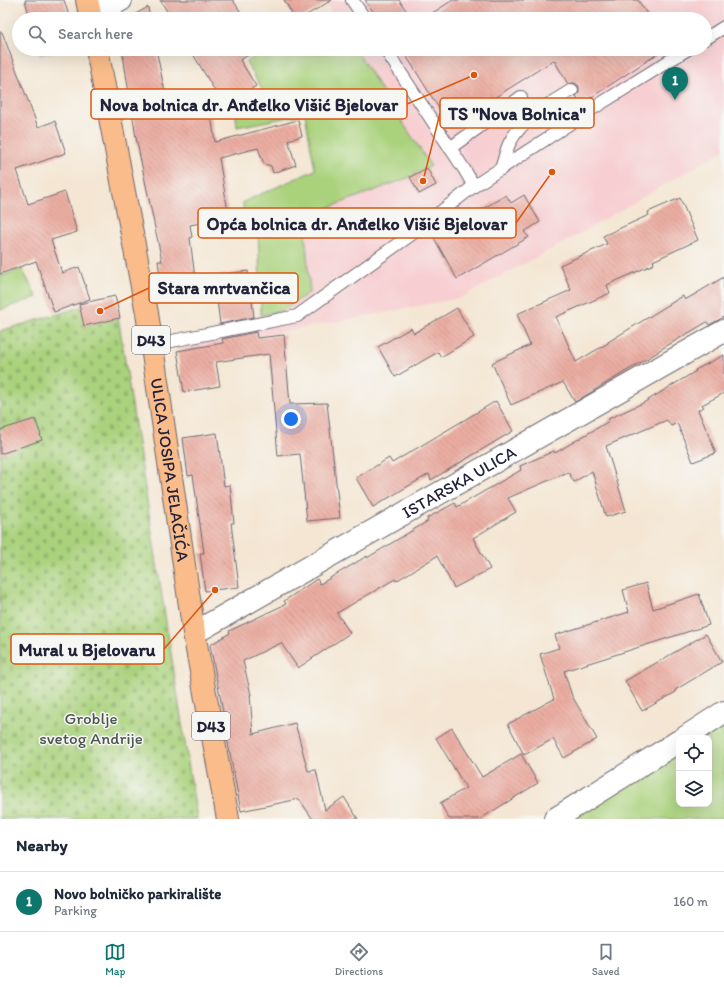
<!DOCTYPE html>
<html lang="en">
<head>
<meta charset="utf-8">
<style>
  :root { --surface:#fff; --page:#f2f2f3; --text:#1f2937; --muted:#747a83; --line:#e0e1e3; --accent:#0f766e }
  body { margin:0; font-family:Itim,sans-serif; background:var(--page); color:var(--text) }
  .controls { position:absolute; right:12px; bottom:12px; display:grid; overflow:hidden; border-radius:8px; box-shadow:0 4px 16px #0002 }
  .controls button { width:36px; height:36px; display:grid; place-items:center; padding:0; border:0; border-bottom:1px solid var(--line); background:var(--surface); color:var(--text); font:20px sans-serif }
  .you { position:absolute; left:291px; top:419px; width:14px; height:14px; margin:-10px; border:3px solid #fff; border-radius:50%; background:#1a73e8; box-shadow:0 0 0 6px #1a73e833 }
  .badge { display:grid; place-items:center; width:26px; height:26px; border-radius:50%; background:var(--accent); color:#fff; font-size:13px; font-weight:700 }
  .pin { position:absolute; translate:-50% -33px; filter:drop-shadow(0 1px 2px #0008) }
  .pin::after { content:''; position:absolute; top:21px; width:14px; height:12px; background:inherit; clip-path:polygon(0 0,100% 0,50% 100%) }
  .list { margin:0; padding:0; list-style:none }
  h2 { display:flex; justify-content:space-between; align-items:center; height:52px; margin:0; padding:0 16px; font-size:17px }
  h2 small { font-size:13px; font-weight:400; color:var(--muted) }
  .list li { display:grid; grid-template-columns:26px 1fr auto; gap:12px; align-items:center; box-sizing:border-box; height:60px; padding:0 16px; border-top:1px solid var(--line) }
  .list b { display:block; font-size:15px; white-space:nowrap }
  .list p { margin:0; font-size:13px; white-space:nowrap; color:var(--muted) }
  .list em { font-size:13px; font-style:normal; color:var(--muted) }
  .icon { flex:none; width:22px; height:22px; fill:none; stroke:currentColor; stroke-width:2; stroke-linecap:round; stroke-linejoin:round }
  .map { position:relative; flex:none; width:724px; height:819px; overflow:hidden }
  .search { position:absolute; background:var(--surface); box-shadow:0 4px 16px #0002; left:12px; right:12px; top:12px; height:44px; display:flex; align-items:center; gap:10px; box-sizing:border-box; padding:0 14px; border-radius:22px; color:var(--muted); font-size:15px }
  .sheet { height:112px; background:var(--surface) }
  nav { display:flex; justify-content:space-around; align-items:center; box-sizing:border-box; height:56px; border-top:1px solid var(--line); background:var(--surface); font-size:11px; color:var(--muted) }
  nav a { display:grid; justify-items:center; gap:2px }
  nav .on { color:var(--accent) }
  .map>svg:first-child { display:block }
</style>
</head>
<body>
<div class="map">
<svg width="724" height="819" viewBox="0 0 724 819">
  <defs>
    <pattern id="cemetery-stones" width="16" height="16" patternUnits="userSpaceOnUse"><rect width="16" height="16" fill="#aad27d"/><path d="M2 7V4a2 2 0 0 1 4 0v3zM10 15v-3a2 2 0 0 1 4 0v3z" fill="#92b46d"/></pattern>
    <pattern id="building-back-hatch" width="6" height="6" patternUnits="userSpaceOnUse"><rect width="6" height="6" fill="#ebada2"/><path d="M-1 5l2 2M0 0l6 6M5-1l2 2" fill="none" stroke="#c9958c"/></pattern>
  </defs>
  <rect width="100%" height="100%" fill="#f6f6f2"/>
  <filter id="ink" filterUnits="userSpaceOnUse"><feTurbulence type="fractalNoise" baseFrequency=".025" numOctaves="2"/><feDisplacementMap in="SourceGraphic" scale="8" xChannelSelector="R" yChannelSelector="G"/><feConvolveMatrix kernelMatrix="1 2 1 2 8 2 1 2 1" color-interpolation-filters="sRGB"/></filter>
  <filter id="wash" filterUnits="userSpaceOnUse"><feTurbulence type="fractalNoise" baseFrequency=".012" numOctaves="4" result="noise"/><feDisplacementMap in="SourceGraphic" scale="16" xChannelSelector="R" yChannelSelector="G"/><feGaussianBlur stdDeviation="0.9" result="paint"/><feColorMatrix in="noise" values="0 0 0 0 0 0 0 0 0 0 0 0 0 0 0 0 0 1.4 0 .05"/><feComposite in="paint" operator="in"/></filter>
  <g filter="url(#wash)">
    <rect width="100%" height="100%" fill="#f4e6d3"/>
    <path fill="#f7cfd2" d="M 324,0 L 724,0 L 724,150 L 576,236 L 460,298 L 176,352 L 235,320 L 282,311 L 310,292 L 304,217 L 410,177 L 431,166 L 355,49 L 705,49 L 705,19 L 336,19 Z"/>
    <g fill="#aad27d" stroke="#667a5c">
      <path d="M 267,49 L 355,49 L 431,166 L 410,177 L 304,217 L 310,292 L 282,311 L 261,315 L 258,226 L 244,226 L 243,202 L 315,170 L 305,114 L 237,127 L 235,106 L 264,92 L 246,62 Z"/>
      <path d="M 22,269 L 37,297 L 0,310 L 0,276 Z"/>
      <path d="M 724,713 L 724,819 L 555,819 L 679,741 L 679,804 L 709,804 L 709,738 L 684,738 Z"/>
    </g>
    <path fill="url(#cemetery-stones)" stroke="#667a5c" d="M 115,297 L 197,819 L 0,819 L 0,331 Z"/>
    <g id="blocks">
      <g fill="url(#building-back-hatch)">
        <path d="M 25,0 L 64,0 L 70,19 L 30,19 Z"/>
        <path d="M 160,0 L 233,0 L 245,19 L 172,19 Z"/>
        <path d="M 284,0 L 332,0 L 300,19 L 295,19 Z"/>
        <path d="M 365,0 L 399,0 L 412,19 L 378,19 Z"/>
        <path d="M 453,0 L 638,0 L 650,19 L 423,19 Z"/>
        <path d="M 148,7 L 150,19 L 131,19 L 134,15 Z"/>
        <path d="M 0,32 L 2,32 L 38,127 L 55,121 L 66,153 L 17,170 L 28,204 L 65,192 L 77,232 L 51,240 L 62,273 L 79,267 L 90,299 L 54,312 L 36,261 L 0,274 Z"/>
        <path d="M 38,49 L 63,49 L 40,56 Z"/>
        <path d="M 122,49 L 156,49 L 170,116 L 210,109 L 215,142 L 298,120 L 302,136 L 288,140 L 296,165 L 273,173 L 271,166 L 264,164 L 258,148 L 219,158 L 229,218 L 190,225 L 192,237 L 190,238 L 195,278 L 248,271 L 254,317 L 220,324 L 216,292 L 163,299 L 158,261 L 162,261 L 136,138 Z"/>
        <path d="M 190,49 L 259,49 L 240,60 L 256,86 L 224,106 Z"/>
        <path d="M 402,49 L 665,49 L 581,104 L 576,96 L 579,93 L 579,86 L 575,83 L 571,83 L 568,84 L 554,60 L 450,126 Z"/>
        <path d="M 427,168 L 436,185 L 419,194 L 410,177 Z"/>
        <path d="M 506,195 L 511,203 L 524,195 L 540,222 L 524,232 L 529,237 L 457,279 L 434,238 Z"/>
        <path d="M 680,198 L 698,240 L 653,261 L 654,264 L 607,285 L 610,293 L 556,317 L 576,362 L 608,343 L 608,342 L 683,296 L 685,300 L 724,277 L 724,317 L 709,325 L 707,322 L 658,351 L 658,352 L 608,382 L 575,402 L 563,382 L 511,405 L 492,363 L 530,345 L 517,314 L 571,290 L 560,265 L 607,244 L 603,236 L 649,215 L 648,212 Z"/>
        <path d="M 115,296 L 120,318 L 84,326 L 79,304 Z"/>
        <path d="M 457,308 L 474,337 L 441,357 L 438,352 L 395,377 L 378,347 L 411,328 L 414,333 Z"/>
        <path d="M 256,332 L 257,338 L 284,335 L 290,404 L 327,403 L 340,518 L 307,521 L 300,454 L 278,456 L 269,354 L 216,362 L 220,386 L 184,392 L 177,351 L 223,343 L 222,339 Z"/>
        <path d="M 724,355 L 724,393 L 702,405 L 704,407 L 698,410 L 716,453 L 693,462 L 677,423 L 671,426 L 667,420 L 606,446 L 626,511 L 606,517 L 592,471 L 574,482 L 568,472 L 508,498 L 516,512 L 473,538 L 490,569 L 454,588 L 437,556 L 396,581 L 395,579 L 337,613 L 350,633 L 298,668 L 281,643 L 243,661 L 251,695 L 250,695 L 253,734 L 295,723 L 308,771 L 316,770 L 325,810 L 344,797 L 358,819 L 311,819 L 312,818 L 299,799 L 241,811 L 223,717 L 224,717 L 210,645 L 230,633 L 229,631 L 286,604 L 284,601 L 317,579 L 320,584 L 367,556 L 367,558 L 428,521 L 427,518 L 455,503 L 457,507 L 521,470 L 520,466 L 554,451 L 555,453 L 609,421 L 608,419 L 643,403 L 696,371 L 695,370 Z"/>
        <path d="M 496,401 L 513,431 L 431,480 L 429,474 L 373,507 L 356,478 L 389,458 L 392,463 Z"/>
        <path d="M 35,419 L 41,435 L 40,435 L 42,440 L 0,454 L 0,430 Z"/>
        <path d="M 217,433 L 224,486 L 230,485 L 234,523 L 231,523 L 239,587 L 205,591 L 200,553 L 204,553 L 193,475 L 188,476 L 183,438 Z"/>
        <path d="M 646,583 L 653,609 L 699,594 L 709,625 L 564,671 L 572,696 L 597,739 L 564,758 L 553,739 L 524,755 L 508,724 L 554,699 L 540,654 L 559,648 L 555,635 L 629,612 L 623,590 Z"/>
        <path d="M 706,634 L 722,662 L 675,690 L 676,692 L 642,711 L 625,681 Z"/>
        <path d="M 452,728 L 482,777 L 521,754 L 538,783 L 480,819 L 449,819 L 440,803 L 466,788 L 436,738 Z"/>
      </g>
    </g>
  </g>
  <g filter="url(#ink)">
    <use href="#blocks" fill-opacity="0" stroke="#6c6770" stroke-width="1"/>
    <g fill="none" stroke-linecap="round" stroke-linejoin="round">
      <g stroke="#6c6770" stroke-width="14">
        <g id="lane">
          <path d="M 352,0 L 365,19"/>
          <path d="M 705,39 L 724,27"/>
          <path d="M 385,49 L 464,169 L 474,186"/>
          <path d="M 450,148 L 521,97"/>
          <path d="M 501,169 C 504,160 506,150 510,142 C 524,117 549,104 572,90"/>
          <path d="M 152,345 L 297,316 L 416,231 L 474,186 L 589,111 L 688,49"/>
        </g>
      </g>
      <g stroke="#6c6770" stroke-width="24">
        <g id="street">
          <path d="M 90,12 L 114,4 L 121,0"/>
          <path id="s1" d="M 194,633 L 724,331"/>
          <path d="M 684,738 L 724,712"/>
          <path d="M 555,819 L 679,741"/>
        </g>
      </g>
      <g stroke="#6c6770" stroke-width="24">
        <g id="primary">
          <path d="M 87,0 L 91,19"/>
          <path id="s2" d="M 97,49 L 147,313 L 194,633 L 228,819"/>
        </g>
      </g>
      <use href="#lane" stroke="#fff" stroke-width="12"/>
      <use href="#street" stroke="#fff" stroke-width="22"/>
      <use href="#primary" stroke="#f9bc8a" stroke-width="22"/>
    </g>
  </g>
  <g text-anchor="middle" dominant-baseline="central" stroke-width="3" stroke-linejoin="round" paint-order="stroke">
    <g fill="#f6f6f2" stroke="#626272" stroke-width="1">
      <rect x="132" y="326" width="38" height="28" rx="3"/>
      <rect x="192" y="712" width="38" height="28" rx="3"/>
    </g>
    <g font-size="16" font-weight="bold" fill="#22223b">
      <text x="151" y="340">D43</text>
      <text x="211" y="726">D43</text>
    </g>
    <g font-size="17" fill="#22223b" stroke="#f6f6f2">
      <text stroke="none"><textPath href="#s2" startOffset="427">ULICA JOSIPA JELAČIĆA</textPath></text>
      <text stroke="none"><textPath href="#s1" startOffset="305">ISTARSKA ULICA</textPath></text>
    </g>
    <g font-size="17" fill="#4b574f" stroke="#f6f6f2">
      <text x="91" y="718">Groblje<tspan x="91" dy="20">svetog Andrije</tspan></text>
    </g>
  </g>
  <path fill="none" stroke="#de560e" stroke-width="1.5" d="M474 75L407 104M423 181L440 113M552 172L516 223M100 311L149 288M215 590L164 649"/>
  <g fill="#de560e" stroke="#f6f6f2" stroke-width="1.5">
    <circle cx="474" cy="75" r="4"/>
    <circle cx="423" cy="181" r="4"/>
    <circle cx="552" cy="172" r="4"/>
    <circle cx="100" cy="311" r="4"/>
    <circle cx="215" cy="590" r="4"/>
  </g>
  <g fill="#f6f6f2" stroke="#de560e" stroke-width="1.5">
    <rect x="91" y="89" width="316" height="30" rx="4"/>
    <rect x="440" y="98" width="154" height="30" rx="4"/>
    <rect x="198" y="208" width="318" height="30" rx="4"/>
    <rect x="149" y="273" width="149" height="30" rx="4"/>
    <rect x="11" y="634" width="153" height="30" rx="4"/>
  </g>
  <g font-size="18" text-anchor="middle" font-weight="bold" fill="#22223b">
    <text x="249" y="111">Nova bolnica dr. Anđelko Višić Bjelovar</text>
    <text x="517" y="120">TS "Nova Bolnica"</text>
    <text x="357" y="230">Opća bolnica dr. Anđelko Višić Bjelovar</text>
    <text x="224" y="294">Stara mrtvančica</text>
    <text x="87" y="656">Mural u Bjelovaru</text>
  </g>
</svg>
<div class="controls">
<button><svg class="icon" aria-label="locate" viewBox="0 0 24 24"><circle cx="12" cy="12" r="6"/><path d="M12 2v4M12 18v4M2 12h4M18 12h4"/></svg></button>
<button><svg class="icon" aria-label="layers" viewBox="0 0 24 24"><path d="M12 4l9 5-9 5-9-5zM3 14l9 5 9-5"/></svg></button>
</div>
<div class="you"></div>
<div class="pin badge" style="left:675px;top:100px">1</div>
<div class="search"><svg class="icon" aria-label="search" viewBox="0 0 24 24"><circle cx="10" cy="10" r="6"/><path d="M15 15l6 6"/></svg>Search here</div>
</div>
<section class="sheet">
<h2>Nearby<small></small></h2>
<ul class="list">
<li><span class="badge">1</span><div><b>Novo bolničko parkiralište</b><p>Parking</p></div><em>160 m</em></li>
</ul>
</section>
<nav>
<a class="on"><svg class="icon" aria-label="map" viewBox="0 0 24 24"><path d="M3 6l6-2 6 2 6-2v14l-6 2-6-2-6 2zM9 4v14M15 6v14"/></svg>Map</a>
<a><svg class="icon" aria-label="directions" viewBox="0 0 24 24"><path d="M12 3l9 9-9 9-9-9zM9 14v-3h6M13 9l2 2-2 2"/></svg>Directions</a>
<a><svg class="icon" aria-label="saved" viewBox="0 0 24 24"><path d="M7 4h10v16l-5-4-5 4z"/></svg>Saved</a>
</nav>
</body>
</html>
